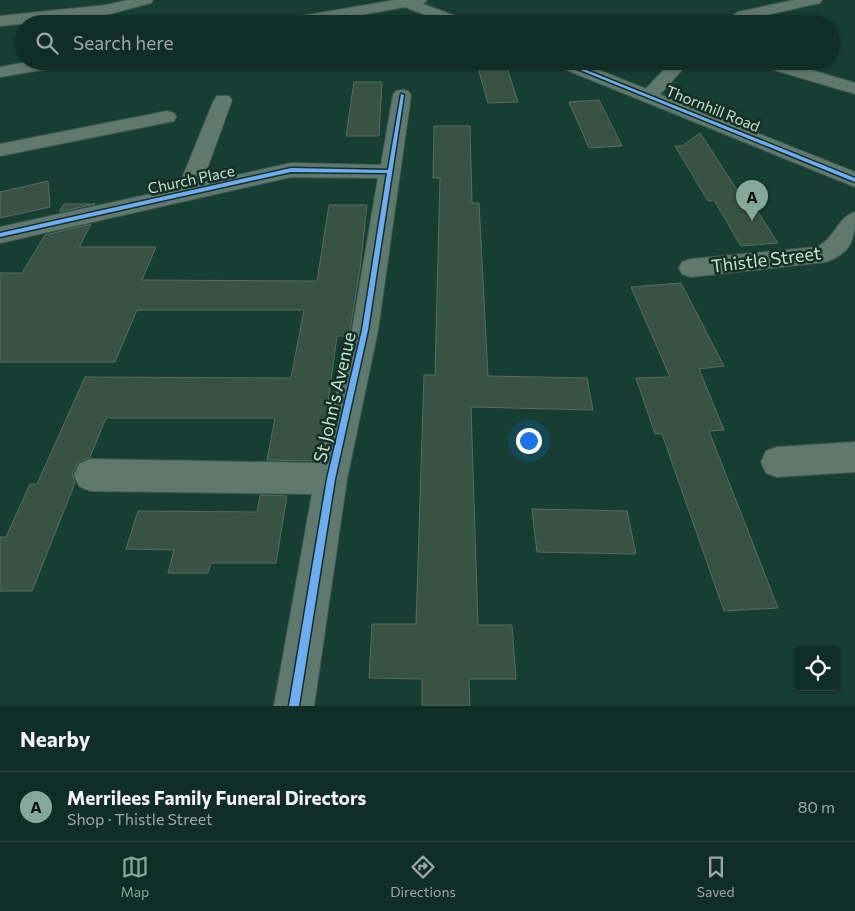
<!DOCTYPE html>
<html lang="en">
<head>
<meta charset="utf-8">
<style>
  :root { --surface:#112e26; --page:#1e3a32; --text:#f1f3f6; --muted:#9ca8a7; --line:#304a43; --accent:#86a89b }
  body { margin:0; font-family:Commissioner,sans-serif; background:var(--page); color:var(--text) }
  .controls { position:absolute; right:15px; bottom:15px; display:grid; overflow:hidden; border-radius:5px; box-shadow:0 1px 4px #0004 }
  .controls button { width:45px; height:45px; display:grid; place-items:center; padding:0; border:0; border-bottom:1px solid var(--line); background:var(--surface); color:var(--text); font:25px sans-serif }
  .you { position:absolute; left:528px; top:440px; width:18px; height:18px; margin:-12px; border:4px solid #fff; border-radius:50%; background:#1a73e8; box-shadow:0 0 0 8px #1a73e833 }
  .badge { display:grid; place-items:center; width:32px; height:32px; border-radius:50%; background:var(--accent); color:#111; font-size:16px; font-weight:700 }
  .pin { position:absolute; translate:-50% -41px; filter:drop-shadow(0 1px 2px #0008) }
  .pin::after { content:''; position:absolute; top:26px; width:18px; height:15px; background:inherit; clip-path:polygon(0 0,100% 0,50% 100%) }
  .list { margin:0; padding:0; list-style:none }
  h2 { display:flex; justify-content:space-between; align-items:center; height:65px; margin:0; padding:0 20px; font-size:21px }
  h2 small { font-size:16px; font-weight:400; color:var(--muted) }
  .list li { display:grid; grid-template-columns:32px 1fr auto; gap:15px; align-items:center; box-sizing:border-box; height:70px; padding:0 20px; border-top:1px solid var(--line) }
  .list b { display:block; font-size:19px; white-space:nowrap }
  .list p { margin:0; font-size:16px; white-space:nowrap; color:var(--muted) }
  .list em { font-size:16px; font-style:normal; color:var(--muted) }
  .icon { flex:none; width:28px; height:28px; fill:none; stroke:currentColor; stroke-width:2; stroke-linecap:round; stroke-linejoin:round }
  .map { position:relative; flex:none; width:855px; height:706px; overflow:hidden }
  .search { position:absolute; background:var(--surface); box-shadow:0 1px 4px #0004; left:15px; right:15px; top:15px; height:55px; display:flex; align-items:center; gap:12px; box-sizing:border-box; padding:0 18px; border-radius:28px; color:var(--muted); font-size:19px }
  .sheet { height:135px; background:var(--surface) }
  nav { display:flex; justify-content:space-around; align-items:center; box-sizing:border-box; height:70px; border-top:1px solid var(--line); background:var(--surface); font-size:14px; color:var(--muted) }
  nav a { display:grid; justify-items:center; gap:2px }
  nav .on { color:var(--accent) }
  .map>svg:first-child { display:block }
</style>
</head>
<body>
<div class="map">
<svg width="855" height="706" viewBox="0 0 855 706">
  <rect width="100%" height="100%" fill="#173e33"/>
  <g fill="#395246" stroke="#546e61">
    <path d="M 476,61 L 505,61 L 518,102 L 488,103 Z"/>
    <path d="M 354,82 L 382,82 L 379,136 L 346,136 Z"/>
    <path d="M 599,100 L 622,146 L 589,148 L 569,102 Z"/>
    <path d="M 434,126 L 470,126 L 472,203 L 479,203 L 488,376 L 587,378 L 593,410 L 471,407 L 478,625 L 512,625 L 516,679 L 469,679 L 470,706 L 422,706 L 422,679 L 369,678 L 372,624 L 416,624 L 424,375 L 435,375 L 440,178 L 433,178 Z"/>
    <path d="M 700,133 L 743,199 L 749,198 L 778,243 L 741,246 L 714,200 L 708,201 L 675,146 L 682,146 Z"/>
    <path d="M 48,181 L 50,207 L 0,218 L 0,192 Z"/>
    <path d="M 64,204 L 95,204 L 59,212 Z"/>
    <path d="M 329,205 L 367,205 L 360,269 L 350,330 L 349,336 L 337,336 L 324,433 L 318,461 L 267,460 L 275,418 L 106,418 L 90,457 L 78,462 L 72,474 L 75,483 L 32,591 L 0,591 L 0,537 L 6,537 L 30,484 L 37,484 L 85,377 L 291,378 L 304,310 L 137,310 L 115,362 L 0,362 L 0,273 L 22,273 L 45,235 L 91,224 L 79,247 L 156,247 L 142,280 L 317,281 Z"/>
    <path d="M 681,283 L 724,366 L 699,369 L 724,430 L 709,431 L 778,608 L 724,611 L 662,434 L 655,434 L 636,378 L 670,377 L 631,287 Z"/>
    <path d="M 260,495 L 287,496 L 276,563 L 211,563 L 208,573 L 168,573 L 174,550 L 126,549 L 138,511 L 257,512 Z"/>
    <path d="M 532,509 L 627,511 L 636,554 L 537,552 Z"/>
  </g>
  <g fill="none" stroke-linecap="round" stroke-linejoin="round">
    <g stroke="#3d5a50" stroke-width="2">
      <g id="minor">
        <path d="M 128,0 L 153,0 L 151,3 L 106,15 L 0,26 L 0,16 L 106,5 Z"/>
        <path d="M 794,0 L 822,0 L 820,3 L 748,19 L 740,24 L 721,24 L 738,12 Z"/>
        <path d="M 672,61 L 690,61 L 655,100 L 643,100 L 640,96 L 643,92 Z"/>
        <path d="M 755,61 L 782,61 L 855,83 L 855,94 L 757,65 Z"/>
        <path d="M 402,90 L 408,91 L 411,95 L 378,330 L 347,479 L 314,706 L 274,706 L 312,494 L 90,491 L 79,486 L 74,475 L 79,464 L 90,459 L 319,463 L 352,330 L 378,178 L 291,177 L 0,243 L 0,227 L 178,188 L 214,100 L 217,96 L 229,96 L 232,100 L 202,183 L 291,163 L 381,165 L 393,95 L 396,91 Z"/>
        <path d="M 167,111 L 174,113 L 176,117 L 174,121 L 0,156 L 0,144 Z"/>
        <path d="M 855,212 C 855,238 853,252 826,262 L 691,277 L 682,274 L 679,268 L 682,262 L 691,259 L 816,247 C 834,241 837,217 855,212 Z"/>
        <path d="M 855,442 L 855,472 L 777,477 L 766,473 L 761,462 L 766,451 L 777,447 Z"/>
      </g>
    </g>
    <g stroke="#3d5a50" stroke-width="2">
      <g id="tertiary">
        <path d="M 395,0 L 427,0 L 423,4 L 469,21 L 471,24 L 448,24 L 405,7 L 312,24 L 276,24 L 284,19 Z"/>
        <path d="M 33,61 L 73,61 L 65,66 L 0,77 L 0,67 Z"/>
        <path d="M 552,61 L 576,61 L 855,172 L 855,187 L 554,65 Z"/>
      </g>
    </g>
    <use href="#minor" fill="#60796f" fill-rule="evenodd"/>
    <use href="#tertiary" fill="#60796f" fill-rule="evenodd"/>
    <g stroke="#152f25" stroke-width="3">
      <g id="cycleway">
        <path d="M 558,61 L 564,61 L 855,178 L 855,182 Z"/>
        <path d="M 401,94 L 404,95 L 368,330 L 335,479 L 299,706 L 289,706 L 327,479 L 362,330 L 387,173 L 291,172 L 0,237 L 0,233 L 291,168 L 388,170 Z"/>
      </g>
    </g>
    <use href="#cycleway" fill="#6dadf4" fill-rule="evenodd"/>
  </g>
  <g text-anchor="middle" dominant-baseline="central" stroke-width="5" stroke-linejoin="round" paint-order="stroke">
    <g font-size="15" fill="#c2e1d3" stroke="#152f25">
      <text transform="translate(713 108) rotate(22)">Thornhill Road</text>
      <text transform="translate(191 179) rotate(-12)">Church Place</text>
    </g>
    <g font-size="18" fill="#c2e1d3" stroke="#152f25">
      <text transform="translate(766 259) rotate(-7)">Thistle Street</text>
      <text transform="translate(334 397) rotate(-77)">St John's Avenue</text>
    </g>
  </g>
</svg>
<div class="controls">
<button><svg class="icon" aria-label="locate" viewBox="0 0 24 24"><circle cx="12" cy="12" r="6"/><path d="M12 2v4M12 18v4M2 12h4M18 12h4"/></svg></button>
</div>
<div class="you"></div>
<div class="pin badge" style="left:752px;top:221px">A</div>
<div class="search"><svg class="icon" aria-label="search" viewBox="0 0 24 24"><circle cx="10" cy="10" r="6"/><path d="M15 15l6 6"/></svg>Search here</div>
</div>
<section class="sheet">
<h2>Nearby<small></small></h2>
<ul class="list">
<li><span class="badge">A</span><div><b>Merrilees Family Funeral Directors</b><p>Shop · Thistle Street</p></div><em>80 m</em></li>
</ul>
</section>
<nav>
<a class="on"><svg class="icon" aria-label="map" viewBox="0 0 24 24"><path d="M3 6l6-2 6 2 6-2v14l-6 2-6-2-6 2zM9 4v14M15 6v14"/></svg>Map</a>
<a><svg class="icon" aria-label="directions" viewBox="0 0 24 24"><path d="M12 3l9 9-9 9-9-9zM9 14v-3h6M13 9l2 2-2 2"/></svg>Directions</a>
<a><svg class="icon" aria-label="saved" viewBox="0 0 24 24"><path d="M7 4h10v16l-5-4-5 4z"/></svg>Saved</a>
</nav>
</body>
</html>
